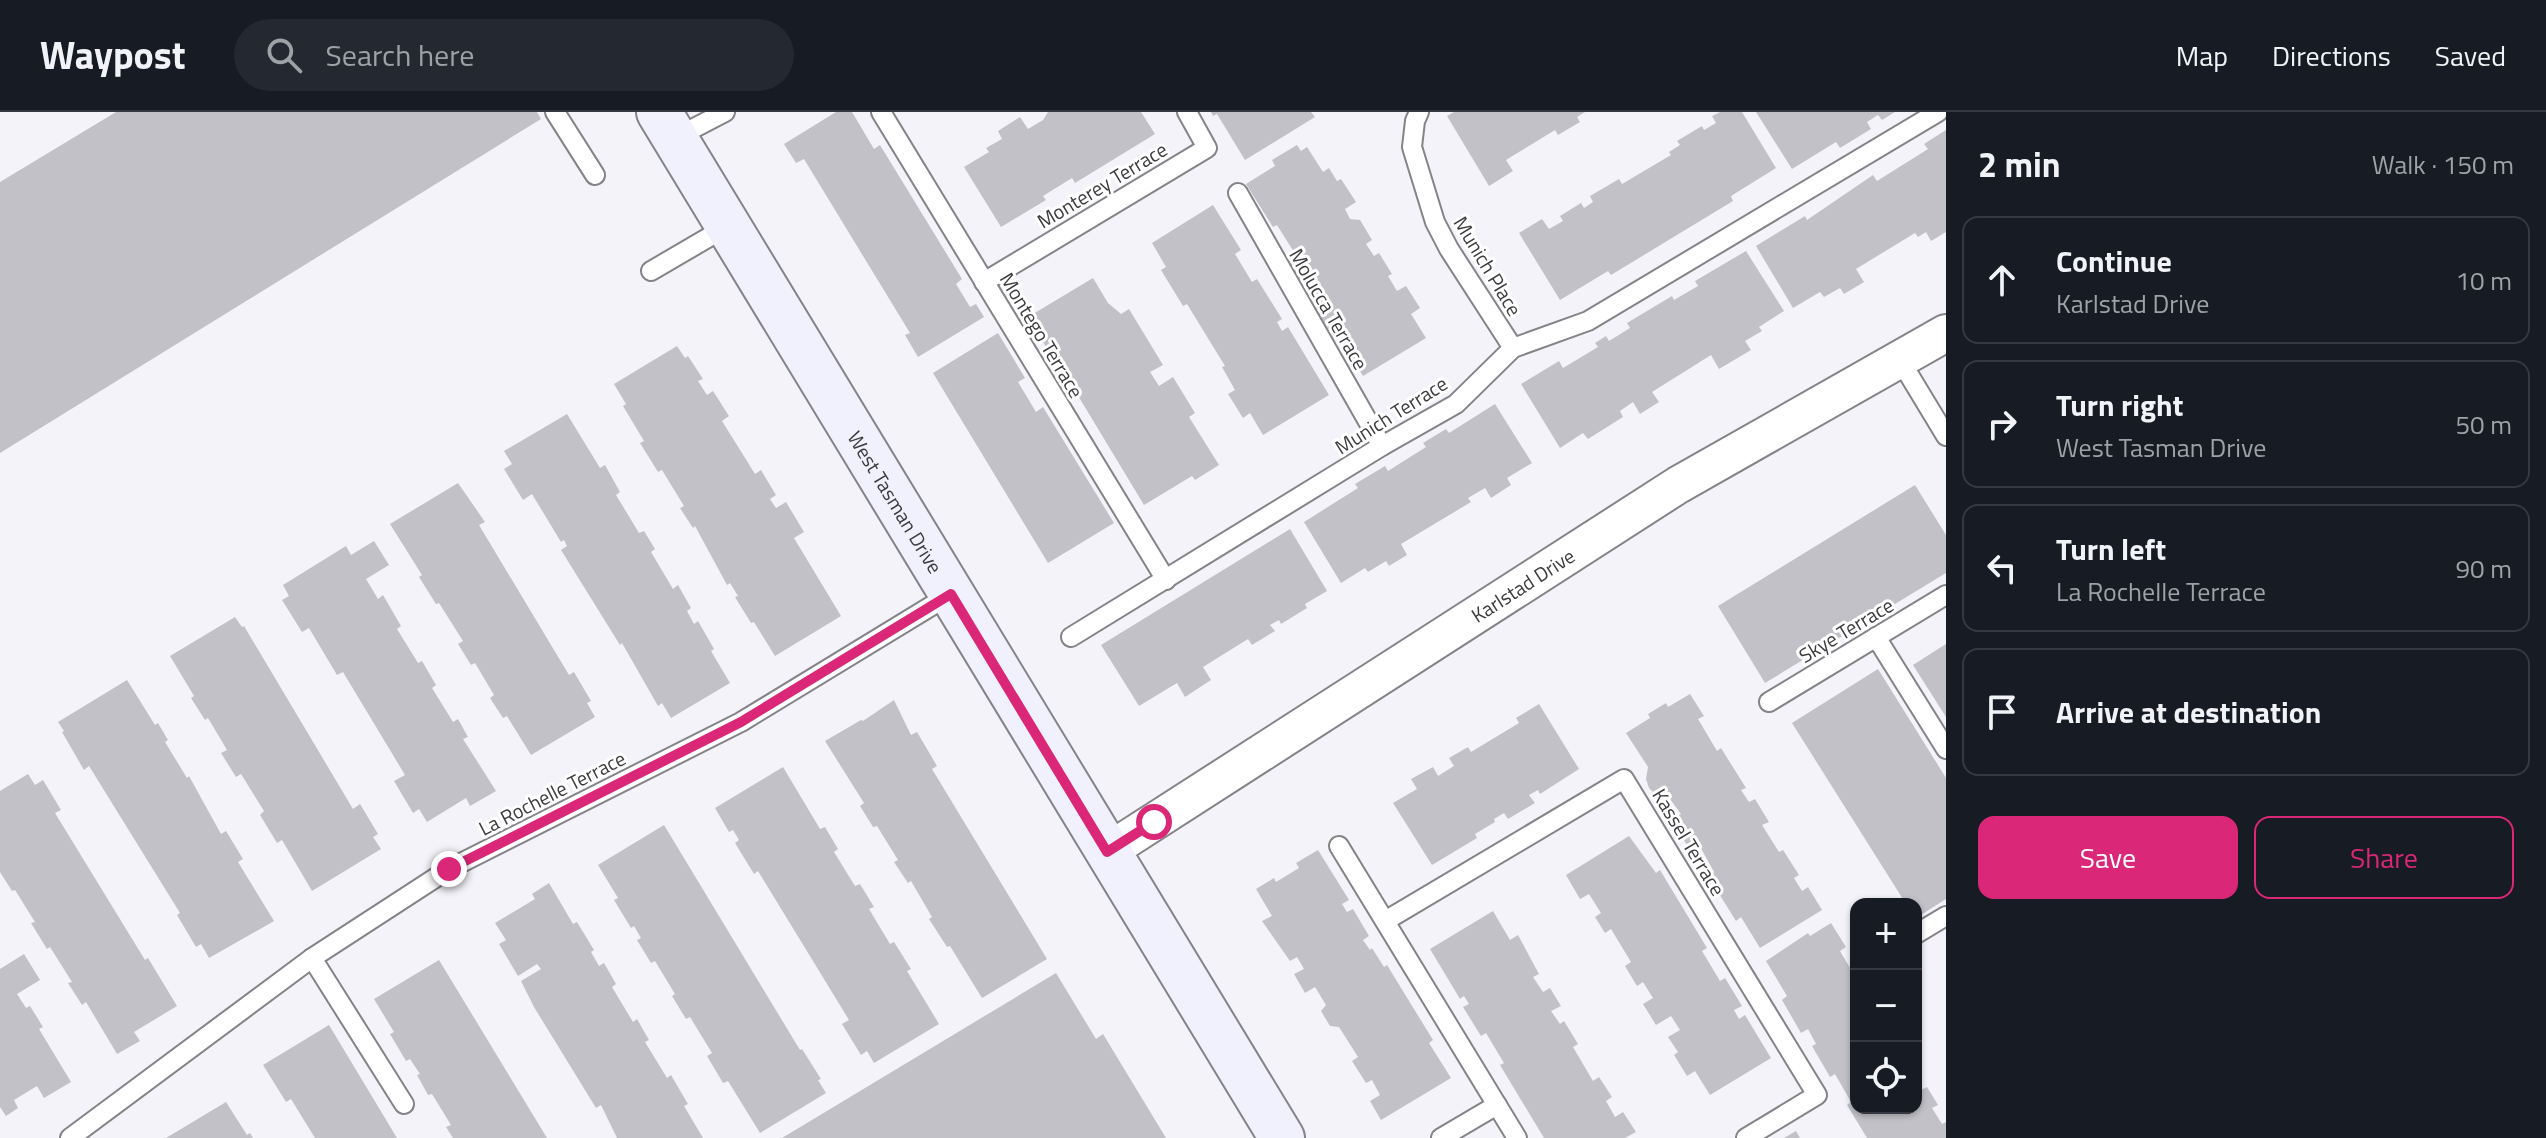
<!DOCTYPE html>
<html lang="en">
<head>
<meta charset="utf-8">
<style>
  :root { --surface:#171b24; --page:#242831; --text:#f1f3f6; --muted:#9ea1a6; --line:#363941; --accent:#db2777 }
  body { margin:0; font-family:"Titillium Web",sans-serif; background:var(--page); color:var(--text) }
  .controls { position:absolute; right:24px; bottom:24px; display:grid; overflow:hidden; border-radius:16px; box-shadow:0 2px 6px #0004 }
  .controls button { width:72px; height:72px; display:grid; place-items:center; padding:0; border:0; border-bottom:2px solid var(--line); background:var(--surface); color:var(--text); font:40px sans-serif }
  .stop { position:absolute; width:24px; height:24px; margin:-18px; border:6px solid #db2777; border-radius:50%; background:#fff }
  .stop.end { background:#db2777; border-color:#fff; box-shadow:0 2px 8px #0008 }
  .list { margin:0; padding:0; list-style:none }
  h2 { display:flex; justify-content:space-between; align-items:center; height:104px; margin:0; padding:0 32px; font-size:34px }
  h2 small { font-size:26px; font-weight:400; color:var(--muted) }
  .list li { display:grid; grid-template-columns:52px 1fr auto; gap:24px; align-items:center; box-sizing:border-box; height:128px; margin:0 16px 16px; padding:0 16px; border:2px solid var(--line); border-radius:16px }
  .list b { display:block; font-size:30px; white-space:nowrap }
  .list p { margin:0; font-size:26px; white-space:nowrap; color:var(--muted) }
  .list em { font-size:26px; font-style:normal; color:var(--muted) }
  .actions { display:flex; gap:16px; padding:24px 32px }
  .actions a { flex:1; padding:18px 0; border:2px solid var(--accent); border-radius:16px; text-align:center; font-size:28px; color:var(--accent) }
  .actions .main { background:var(--accent); color:#fff }
  .icon { flex:none; width:44px; height:44px; fill:none; stroke:currentColor; stroke-width:2; stroke-linecap:round; stroke-linejoin:round }
  .map { position:relative; flex:none; width:1946px; height:1026px; overflow:hidden }
  header { display:flex; align-items:center; gap:48px; box-sizing:border-box; height:112px; padding:0 40px; background:var(--surface); border-bottom:2px solid var(--line) }
  header strong { font-size:38px }
  nav { display:flex; gap:44px; margin-inline-start:auto; font-size:28px }
  .search { width:560px; height:72px; background:var(--page); display:flex; align-items:center; gap:20px; box-sizing:border-box; padding:0 28px; border-radius:44px; color:var(--muted); font-size:30px }
  main { display:flex }
  aside { flex:1; background:var(--surface) }
  .map>svg:first-child { display:block }
</style>
</head>
<body>
<header>
<strong>Waypost</strong>
<div class="search"><svg class="icon" aria-label="search" viewBox="0 0 24 24"><circle cx="10" cy="10" r="6"/><path d="M15 15l6 6"/></svg>Search here</div>
<nav><a>Map</a><a>Directions</a><a>Saved</a></nav>
</header>
<main>
<div class="map">
<svg width="1946" height="1026" viewBox="0 0 1946 1026">
  <rect width="100%" height="100%" fill="#f3f3f9"/>
  <g fill="#c1c1c7">
    <path d="M 116,0 L 537,0 L 541,7 L 0,341 L 0,70 Z"/>
    <path d="M 836,0 L 852,0 L 874,37 L 880,33 L 962,167 L 956,172 L 970,195 L 976,192 L 984,205 L 918,245 L 905,223 L 910,221 L 804,47 L 796,51 L 784,32 Z"/>
    <path d="M 1048,0 L 1141,0 L 1155,22 L 1075,71 L 1072,66 L 1043,84 L 1046,88 L 1001,115 L 964,55 L 989,40 L 986,36 L 1002,27 L 998,19 L 1020,5 L 1028,17 L 1043,8 Z"/>
    <path d="M 1211,0 L 1311,0 L 1315,5 L 1245,48 L 1217,2 L 1213,4 Z"/>
    <path d="M 1454,0 L 1585,0 L 1577,5 L 1580,10 L 1558,23 L 1555,18 L 1506,48 L 1513,59 L 1489,74 L 1447,4 Z"/>
    <path d="M 1720,0 L 1742,0 L 1776,56 L 1731,84 L 1733,89 L 1611,163 L 1608,159 L 1560,188 L 1519,121 L 1542,107 L 1549,117 L 1563,109 L 1560,104 L 1581,91 L 1584,96 L 1593,90 L 1590,84 L 1619,67 L 1622,72 L 1671,43 L 1669,40 L 1680,33 L 1677,29 L 1702,14 L 1704,18 L 1716,11 L 1712,4 Z"/>
    <path d="M 1756,0 L 1895,0 L 1882,8 L 1878,3 L 1867,10 L 1871,17 L 1840,36 L 1836,30 L 1792,57 Z"/>
    <path d="M 1946,18 L 1946,120 L 1931,129 L 1926,120 L 1918,125 L 1915,121 L 1856,157 L 1864,170 L 1844,182 L 1840,176 L 1824,185 L 1820,180 L 1793,196 L 1756,134 L 1805,104 L 1807,108 L 1873,63 L 1877,69 L 1928,37 L 1924,32 Z"/>
    <path d="M 1297,33 L 1301,39 L 1307,35 L 1323,60 L 1329,56 L 1337,69 L 1341,67 L 1356,90 L 1345,97 L 1350,107 L 1360,108 L 1372,128 L 1366,132 L 1374,144 L 1379,141 L 1392,162 L 1388,164 L 1397,179 L 1406,174 L 1420,196 L 1411,202 L 1426,226 L 1363,264 L 1340,227 L 1336,229 L 1315,196 L 1320,193 L 1304,168 L 1301,170 L 1289,150 L 1297,145 L 1277,113 L 1273,115 L 1246,72 L 1275,54 L 1272,48 Z"/>
    <path d="M 1213,93 L 1241,138 L 1235,142 L 1252,170 L 1257,167 L 1282,207 L 1277,210 L 1282,219 L 1288,215 L 1329,283 L 1263,323 L 1250,301 L 1243,306 L 1228,282 L 1235,278 L 1222,255 L 1225,254 L 1187,192 L 1183,194 L 1161,158 L 1166,155 L 1152,131 Z"/>
    <path d="M 1746,139 L 1784,199 L 1759,215 L 1762,219 L 1745,229 L 1751,238 L 1719,257 L 1711,243 L 1652,280 L 1659,290 L 1640,302 L 1633,290 L 1620,299 L 1623,305 L 1588,327 L 1583,321 L 1560,336 L 1521,272 L 1559,249 L 1563,256 L 1598,235 L 1595,231 L 1606,224 L 1609,229 L 1630,216 L 1627,211 L 1672,184 L 1674,188 L 1698,174 L 1695,169 Z"/>
    <path d="M 1093,166 L 1108,191 L 1121,202 L 1129,197 L 1163,253 L 1150,260 L 1159,274 L 1173,265 L 1195,301 L 1189,305 L 1219,353 L 1195,368 L 1192,364 L 1144,393 L 1074,277 L 1078,275 L 1061,246 L 1055,250 L 1028,205 Z"/>
    <path d="M 998,221 L 1025,266 L 1018,270 L 1036,300 L 1043,295 L 1114,411 L 1048,451 L 933,261 Z"/>
    <path d="M 677,234 L 685,246 L 688,244 L 703,267 L 698,269 L 707,283 L 713,279 L 729,304 L 722,309 L 755,362 L 761,358 L 776,383 L 770,387 L 776,396 L 786,390 L 804,420 L 794,426 L 841,504 L 775,544 L 754,510 L 751,511 L 735,485 L 738,484 L 730,471 L 727,473 L 695,414 L 693,416 L 680,396 L 684,394 L 662,358 L 658,360 L 640,331 L 644,329 L 623,294 L 626,292 L 614,272 Z"/>
    <path d="M 1495,292 L 1532,351 L 1507,366 L 1511,373 L 1491,386 L 1485,376 L 1468,386 L 1471,390 L 1401,432 L 1407,443 L 1389,454 L 1386,449 L 1368,460 L 1365,456 L 1341,471 L 1304,410 L 1358,376 L 1355,372 L 1385,354 L 1388,359 L 1426,335 L 1423,331 L 1446,317 L 1449,321 Z"/>
    <path d="M 567,302 L 600,356 L 605,353 L 620,380 L 616,383 L 639,421 L 644,419 L 655,437 L 651,440 L 673,477 L 678,473 L 691,496 L 687,499 L 694,512 L 698,509 L 714,537 L 711,539 L 730,571 L 671,606 L 662,591 L 658,594 L 622,531 L 620,533 L 561,438 L 567,434 L 564,428 L 561,430 L 532,382 L 523,388 L 504,357 L 512,352 L 504,339 Z"/>
    <path d="M 458,371 L 485,410 L 479,413 L 569,563 L 574,560 L 591,589 L 587,591 L 595,605 L 531,643 L 507,604 L 503,606 L 490,586 L 494,583 L 475,551 L 471,553 L 458,532 L 463,529 L 439,491 L 436,492 L 419,465 L 422,463 L 390,412 Z"/>
    <path d="M 1915,373 L 1946,423 L 1946,461 L 1765,571 L 1718,494 Z"/>
    <path d="M 1290,417 L 1327,479 L 1305,492 L 1307,496 L 1281,512 L 1279,508 L 1270,513 L 1275,519 L 1252,533 L 1248,527 L 1203,555 L 1211,568 L 1185,585 L 1177,571 L 1139,594 L 1101,533 Z"/>
    <path d="M 374,429 L 389,453 L 366,467 L 378,487 L 383,483 L 401,514 L 397,517 L 418,551 L 422,549 L 436,573 L 432,576 L 453,610 L 458,607 L 468,625 L 463,627 L 496,679 L 470,694 L 466,686 L 427,710 L 419,697 L 413,701 L 394,669 L 405,663 L 343,560 L 337,563 L 309,516 L 302,520 L 282,488 L 289,484 L 283,473 L 346,434 L 351,443 Z"/>
    <path d="M 235,505 L 242,515 L 244,514 L 353,697 L 360,692 L 378,722 L 373,725 L 381,737 L 312,779 L 282,728 L 277,731 L 260,703 L 264,699 L 241,662 L 236,665 L 221,641 L 227,638 L 208,606 L 205,608 L 191,586 L 194,584 L 170,544 Z"/>
    <path d="M 1946,532 L 1946,605 L 1913,553 Z"/>
    <path d="M 1878,557 L 1946,666 L 1946,787 L 1916,806 L 1916,792 L 1906,792 L 1792,611 Z"/>
    <path d="M 127,568 L 155,613 L 158,611 L 168,628 L 165,630 L 187,666 L 189,664 L 221,722 L 226,719 L 243,747 L 238,750 L 274,809 L 209,846 L 201,832 L 196,835 L 177,803 L 180,801 L 89,654 L 84,658 L 62,620 L 64,619 L 58,610 Z"/>
    <path d="M 1690,582 L 1704,604 L 1698,607 L 1717,639 L 1721,636 L 1746,676 L 1741,678 L 1749,690 L 1755,687 L 1769,710 L 1762,713 L 1779,740 L 1783,738 L 1799,763 L 1794,766 L 1802,779 L 1808,775 L 1822,798 L 1760,836 L 1741,805 L 1736,809 L 1708,764 L 1714,760 L 1697,729 L 1688,735 L 1672,708 L 1681,702 L 1670,687 L 1657,684 L 1649,676 L 1646,667 L 1648,655 L 1626,621 L 1650,606 L 1648,602 L 1666,591 L 1668,595 Z"/>
    <path d="M 894,588 L 911,623 L 917,620 L 937,654 L 932,657 L 1047,847 L 982,886 L 950,834 L 947,835 L 929,807 L 932,805 L 911,769 L 908,771 L 894,750 L 898,748 L 877,714 L 873,715 L 860,694 L 864,691 L 825,629 L 861,608 L 863,609 Z"/>
    <path d="M 1539,592 L 1579,657 L 1540,682 L 1538,678 L 1529,683 L 1535,691 L 1508,707 L 1504,701 L 1494,707 L 1495,710 L 1475,722 L 1477,726 L 1432,753 L 1393,691 L 1417,677 L 1411,667 L 1433,655 L 1438,664 L 1454,654 L 1449,646 L 1468,635 L 1471,640 L 1519,611 L 1516,606 Z"/>
    <path d="M 783,655 L 820,717 L 825,715 L 838,737 L 834,740 L 855,774 L 860,772 L 874,795 L 869,797 L 890,832 L 894,830 L 911,857 L 907,859 L 939,912 L 874,951 L 867,939 L 861,943 L 842,912 L 849,908 L 758,759 L 754,762 L 735,731 L 739,728 L 733,718 L 729,720 L 715,696 Z"/>
    <path d="M 28,662 L 35,673 L 43,668 L 61,698 L 55,701 L 145,848 L 148,846 L 177,894 L 134,920 L 140,929 L 117,942 L 86,890 L 82,893 L 68,871 L 72,870 L 50,835 L 47,837 L 31,811 L 35,810 L 15,778 L 12,779 L 0,760 L 0,679 Z"/>
    <path d="M 664,713 L 800,938 L 802,937 L 821,967 L 818,968 L 826,981 L 760,1021 L 728,969 L 723,971 L 707,944 L 712,941 L 690,905 L 686,907 L 672,884 L 675,882 L 655,849 L 651,851 L 637,828 L 641,826 L 634,814 L 631,816 L 614,788 L 618,786 L 598,753 Z"/>
    <path d="M 1629,724 L 1656,761 L 1660,758 L 1707,836 L 1702,839 L 1720,869 L 1725,866 L 1742,894 L 1734,898 L 1739,907 L 1745,903 L 1771,946 L 1710,983 L 1695,959 L 1687,964 L 1674,943 L 1678,940 L 1668,925 L 1680,918 L 1671,904 L 1656,913 L 1643,892 L 1653,886 L 1643,870 L 1637,874 L 1625,854 L 1631,850 L 1611,817 L 1605,821 L 1595,805 L 1601,801 L 1589,782 L 1580,787 L 1566,763 Z"/>
    <path d="M 1318,738 L 1349,788 L 1342,792 L 1347,800 L 1353,797 L 1369,824 L 1363,828 L 1370,838 L 1372,836 L 1384,855 L 1387,853 L 1433,928 L 1429,931 L 1451,966 L 1381,1008 L 1370,989 L 1380,983 L 1372,968 L 1366,971 L 1352,949 L 1358,945 L 1339,915 L 1330,914 L 1321,899 L 1326,893 L 1315,875 L 1305,881 L 1294,862 L 1304,857 L 1297,845 L 1290,849 L 1262,809 L 1272,804 L 1256,777 L 1274,766 L 1276,770 L 1299,756 L 1296,751 Z"/>
    <path d="M 549,771 L 573,812 L 577,810 L 594,838 L 591,840 L 599,854 L 604,851 L 616,872 L 612,875 L 633,910 L 637,907 L 649,928 L 645,930 L 667,966 L 671,963 L 688,992 L 684,994 L 703,1026 L 617,1026 L 601,993 L 596,996 L 534,895 L 521,869 L 541,857 L 537,852 L 518,864 L 499,832 L 506,828 L 495,811 L 535,787 L 532,782 Z"/>
    <path d="M 1493,799 L 1510,828 L 1518,823 L 1539,862 L 1533,865 L 1543,880 L 1550,876 L 1561,894 L 1551,899 L 1560,912 L 1564,909 L 1578,932 L 1573,935 L 1593,969 L 1599,965 L 1612,985 L 1606,989 L 1615,1005 L 1623,1000 L 1636,1020 L 1625,1026 L 1544,1026 L 1500,953 L 1504,951 L 1486,921 L 1481,924 L 1463,895 L 1469,892 L 1464,884 L 1460,887 L 1430,837 Z"/>
    <path d="M 1831,811 L 1846,835 L 1840,839 L 1856,866 L 1856,996 L 1916,996 L 1916,969 L 1921,978 L 1927,975 L 1938,993 L 1932,996 L 1942,1012 L 1946,1010 L 1946,1026 L 1867,1026 L 1847,993 L 1851,990 L 1835,962 L 1830,965 L 1812,934 L 1816,932 L 1808,917 L 1801,921 L 1782,888 L 1787,884 L 1766,849 L 1808,821 L 1810,824 Z"/>
    <path d="M 24,842 L 40,868 L 17,882 L 26,896 L 30,894 L 43,915 L 39,917 L 71,970 L 44,986 L 37,974 L 14,988 L 18,996 L 6,1004 L 0,995 L 0,857 Z"/>
    <path d="M 439,848 L 547,1026 L 453,1026 L 446,1015 L 451,1013 L 432,982 L 428,983 L 417,963 L 420,962 L 410,947 L 406,949 L 390,922 L 394,920 L 374,887 Z"/>
    <path d="M 1056,861 L 1096,927 L 1103,922 L 1166,1026 L 782,1026 Z"/>
    <path d="M 329,913 L 397,1026 L 315,1026 L 291,987 L 286,990 L 263,953 Z"/>
    <path d="M 226,990 L 247,1023 L 250,1021 L 253,1026 L 166,1026 Z"/>
    <path d="M 1796,1019 L 1800,1026 L 1784,1026 Z"/>
  </g>
  <g fill="none" stroke-linecap="round" stroke-linejoin="round">
    <g stroke="#838388" stroke-width="22">
      <g id="lane">
        <path d="M 555,0 L 595,63"/>
        <path d="M 881,0 L 1166,468"/>
        <path d="M 1419,0 L 1415,9 L 1412,35 L 1435,110 L 1449,137 L 1513,236"/>
        <path d="M 675,26 L 725,0"/>
        <path d="M 1238,81 L 1382,334"/>
        <path d="M 651,159 L 728,114"/>
        <path d="M 984,170 L 1207,36 L 1187,0"/>
        <path d="M 1900,248 L 1946,324"/>
        <path d="M 1071,525 L 1382,334 L 1456,292 L 1513,236 L 1588,209 L 1938,0"/>
        <path d="M 1876,525 L 1946,637"/>
        <path d="M 1769,590 L 1946,483"/>
        <path d="M 1339,734 L 1517,1026"/>
        <path d="M 1385,809 L 1624,667 L 1817,983 L 1746,1026"/>
        <path d="M 1916,822 L 1946,804"/>
        <path d="M 312,846 L 404,992"/>
        <path d="M 70,1026 L 312,846 L 449,757 L 741,610 L 951,482"/>
        <path d="M 1441,1026 L 1497,993"/>
      </g>
    </g>
    <g stroke="#838388" stroke-width="40">
      <g id="street">
        <path id="s1" d="M 1107,740 L 1678,373 L 1946,221"/>
      </g>
    </g>
    <g stroke="#838388" stroke-width="48">
      <g id="secondary">
        <path id="s2" d="M 659,0 L 1282,1026"/>
      </g>
    </g>
    <use href="#lane" stroke="#fff" stroke-width="18"/>
    <use href="#street" stroke="#fff" stroke-width="36"/>
    <use href="#secondary" stroke="#f1f1fe" stroke-width="44"/>
  </g>
  <g fill="none" stroke-linecap="round" stroke-linejoin="round">
    <path stroke="#db2777" stroke-width="10" d="M 449,757 L 741,610 L 951,482 L 1107,740 L 1154,710"/>
  </g>
  <g text-anchor="middle" dominant-baseline="central" stroke-width="6" stroke-linejoin="round" paint-order="stroke">
    <g font-size="20" fill="#3b3b3d" stroke="#fff">
      <text transform="translate(1102 73) rotate(-31)">Monterey Terrace</text>
      <text transform="translate(1488 154) rotate(59)">Munich Place</text>
      <text transform="translate(1329 197) rotate(60)">Molucca Terrace</text>
      <text transform="translate(1042 223) rotate(59)">Montego Terrace</text>
      <text transform="translate(1391 303) rotate(-32)">Munich Terrace</text>
      <text stroke="none"><textPath href="#s2" startOffset="456">West Tasman Drive</textPath></text>
      <text stroke="none"><textPath href="#s1" startOffset="494">Karlstad Drive</textPath></text>
      <text transform="translate(1846 518) rotate(-31)">Skye Terrace</text>
      <text transform="translate(552 681) rotate(-27)">La Rochelle Terrace</text>
      <text transform="translate(1689 730) rotate(59)">Kassel Terrace</text>
    </g>
  </g>
</svg>
<div class="controls">
<button>+</button>
<button>−</button>
<button><svg class="icon" aria-label="locate" viewBox="0 0 24 24"><circle cx="12" cy="12" r="6"/><path d="M12 2v4M12 18v4M2 12h4M18 12h4"/></svg></button>
</div>
<div class="stop" style="left:1154px;top:710px"></div>
<div class="stop end" style="left:449px;top:757px"></div>
</div>
<aside>
<h2>2 min<small>Walk · 150 m</small></h2>
<ul class="list">
<li><svg class="icon" aria-label="ahead" viewBox="0 0 24 24"><path d="M12 20V5M6 11l6-6 6 6"/></svg><div><b>Continue</b><p>Karlstad Drive</p></div><em>10 m</em></li>
<li><svg class="icon" aria-label="right" viewBox="0 0 24 24"><path d="M7 20v-9h11M14 6l5 5-5 5"/></svg><div><b>Turn right</b><p>West Tasman Drive</p></div><em>50 m</em></li>
<li><svg class="icon" aria-label="left" viewBox="0 0 24 24"><path d="M17 20v-9H6M10 6l-5 5 5 5"/></svg><div><b>Turn left</b><p>La Rochelle Terrace</p></div><em>90 m</em></li>
<li><svg class="icon" aria-label="arrive" viewBox="0 0 24 24"><path d="M6 21V4h12l-3 4 3 4H6"/></svg><div><b>Arrive at destination</b></div></li>
</ul>
<div class="actions"><a class="main">Save</a><a>Share</a></div>
</aside>
</main>
</body>
</html>
